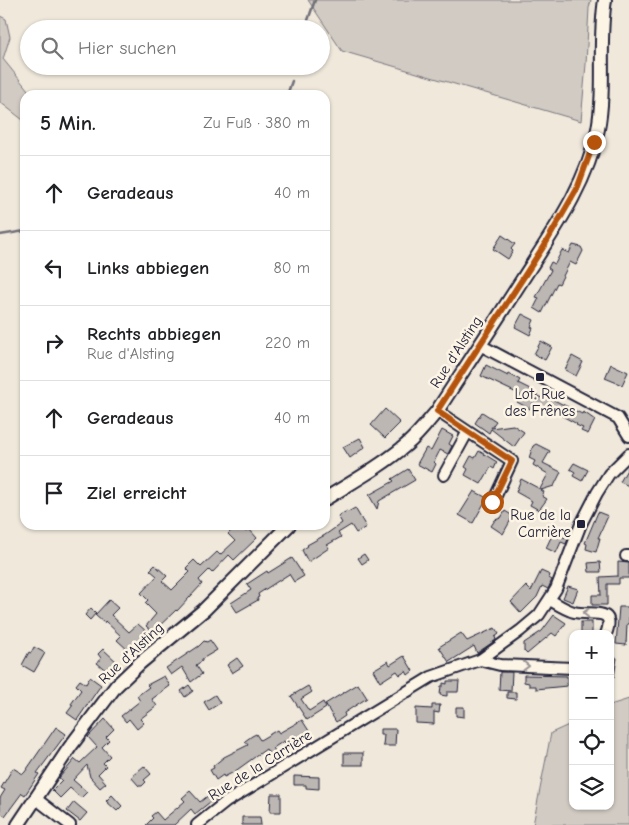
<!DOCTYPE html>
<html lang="de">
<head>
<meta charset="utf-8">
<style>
  :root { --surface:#fff; --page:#f6f6f6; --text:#202124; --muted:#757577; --line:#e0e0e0 }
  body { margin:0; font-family:"Comic Neue",sans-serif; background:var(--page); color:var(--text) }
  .controls { position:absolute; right:15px; bottom:15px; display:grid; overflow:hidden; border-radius:10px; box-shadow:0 1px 4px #0004 }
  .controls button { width:45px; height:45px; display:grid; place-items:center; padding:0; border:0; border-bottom:1px solid var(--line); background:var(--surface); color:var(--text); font:25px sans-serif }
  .stop { position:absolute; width:15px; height:15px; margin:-11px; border:4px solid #b45309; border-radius:50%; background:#fff }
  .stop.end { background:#b45309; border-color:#fff; box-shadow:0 1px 5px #0008 }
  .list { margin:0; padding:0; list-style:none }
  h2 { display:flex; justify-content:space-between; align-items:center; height:65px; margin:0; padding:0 20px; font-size:21px }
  h2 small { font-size:16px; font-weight:400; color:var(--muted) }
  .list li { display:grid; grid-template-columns:32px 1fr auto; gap:15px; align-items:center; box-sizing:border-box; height:75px; padding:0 20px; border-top:1px solid var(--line) }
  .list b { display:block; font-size:19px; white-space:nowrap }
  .list p { margin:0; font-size:16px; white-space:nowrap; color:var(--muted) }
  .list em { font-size:16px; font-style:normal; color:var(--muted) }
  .icon { flex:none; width:28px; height:28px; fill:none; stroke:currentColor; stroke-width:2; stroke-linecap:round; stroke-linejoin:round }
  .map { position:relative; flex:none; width:629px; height:825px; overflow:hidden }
  .search { position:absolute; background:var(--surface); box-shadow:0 1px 4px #0004; left:20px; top:20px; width:310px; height:55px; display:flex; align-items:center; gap:12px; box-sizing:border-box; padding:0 18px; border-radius:28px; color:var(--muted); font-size:19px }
  .panel { position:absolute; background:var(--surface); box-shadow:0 1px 4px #0004; left:20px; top:90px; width:310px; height:440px; border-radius:15px }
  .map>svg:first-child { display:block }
</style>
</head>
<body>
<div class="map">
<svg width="629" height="825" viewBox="0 0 629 825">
  <rect width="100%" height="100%" fill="#efe8db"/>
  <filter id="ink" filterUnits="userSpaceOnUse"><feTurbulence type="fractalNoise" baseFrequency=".02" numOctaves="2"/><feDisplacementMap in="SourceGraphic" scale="10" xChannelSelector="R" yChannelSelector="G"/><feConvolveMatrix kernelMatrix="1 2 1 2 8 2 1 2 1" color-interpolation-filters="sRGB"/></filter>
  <g filter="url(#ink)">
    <g fill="#d1cbc3" stroke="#7a767f">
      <path d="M 308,0 L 591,0 L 589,8 L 586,64 L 581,121 L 342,51 Z"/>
      <path d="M 0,16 L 6,19 L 10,37 L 3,59 L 32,95 L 25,95 L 25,118 L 23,120 L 0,102 Z"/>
      <path d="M 629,699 L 629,825 L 533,825 L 551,733 L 573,723 L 573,806 L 610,806 L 610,705 Z"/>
    </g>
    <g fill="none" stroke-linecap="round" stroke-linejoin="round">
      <g stroke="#716f79" stroke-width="2.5">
        <path d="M 305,29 L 315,0"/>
        <path d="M 296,71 L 297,66"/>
        <path d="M 287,95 L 292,81"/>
        <path d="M 0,235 L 25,231"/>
      </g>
    </g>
    <g fill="#bcb7b3" stroke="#22223b">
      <path d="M 502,235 L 515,244 L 511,249 L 513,251 L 508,259 L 493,249 Z"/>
      <path d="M 573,245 L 581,247 L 583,251 L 576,265 L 570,262 L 559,284 L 557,283 L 542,313 L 534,308 L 539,298 L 536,297 L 551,270 L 548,268 L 551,262 L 555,264 L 562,250 L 569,253 Z"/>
      <path d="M 522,314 L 534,320 L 531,327 L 533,328 L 530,335 L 515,327 Z"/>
      <path d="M 541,341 L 552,347 L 545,360 L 534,354 Z"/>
      <path d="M 572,356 L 583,362 L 576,376 L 565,370 Z"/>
      <path d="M 611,364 L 628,372 L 622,385 L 605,378 Z"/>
      <path d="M 486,365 L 508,376 L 509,374 L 520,380 L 518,383 L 532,390 L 531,393 L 544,399 L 546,396 L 582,414 L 583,412 L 588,415 L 595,420 L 588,434 L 581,431 L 583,428 L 576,425 L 577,424 L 553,411 L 550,415 L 533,403 L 530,409 L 517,402 L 521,395 L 481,376 Z"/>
      <path d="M 385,409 L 400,423 L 385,438 L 371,425 Z"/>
      <path d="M 482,412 L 496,421 L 491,428 L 513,425 L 524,432 L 514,447 L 491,429 L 489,433 L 475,423 Z"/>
      <path d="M 442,430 L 453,436 L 449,444 L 452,446 L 448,454 L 440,450 L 434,462 L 436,464 L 432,472 L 417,464 L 426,448 L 431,451 Z"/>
      <path d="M 360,438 L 365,447 L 350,458 L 343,447 Z"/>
      <path d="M 536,444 L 550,451 L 543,463 L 561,472 L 554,486 L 541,490 L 544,492 L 542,496 L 547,499 L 539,510 L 530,505 L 532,501 L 516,492 L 521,479 L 540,489 L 548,474 L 533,465 L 535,461 L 529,458 L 533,446 Z"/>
      <path d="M 479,451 L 497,462 L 494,469 L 491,467 L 481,484 L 465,475 L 468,469 L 465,467 L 471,456 L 475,458 Z"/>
      <path d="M 574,463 L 588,470 L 582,481 L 573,476 L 575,472 L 570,469 Z"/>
      <path d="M 629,466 L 629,486 L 620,482 Z"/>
      <path d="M 408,469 L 415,480 L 379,501 L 377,509 L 369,495 L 394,481 L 392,479 Z"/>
      <path d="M 474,491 L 487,498 L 473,523 L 459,515 Z"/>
      <path d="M 355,508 L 366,527 L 356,533 L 351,525 L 338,533 L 341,537 L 327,545 L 329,548 L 308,562 L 302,550 L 308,546 L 307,545 L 325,535 L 342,523 L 338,516 L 347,511 L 348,512 Z"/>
      <path d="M 505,511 L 513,516 L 503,534 L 491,526 L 495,520 L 501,518 Z"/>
      <path d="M 598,512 L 608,516 L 598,538 L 600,538 L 596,552 L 586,549 L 587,544 L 585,543 Z"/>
      <path d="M 227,525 L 240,525 L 246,532 L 249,529 L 257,538 L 234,560 L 229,555 L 212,573 L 209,570 L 199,580 L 202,584 L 177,611 L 176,610 L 153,632 L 146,626 L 156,614 L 145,603 L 148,600 L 141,593 L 157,576 L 150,570 L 155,565 L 167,576 L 162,581 L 172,590 L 190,572 L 186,568 L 194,560 L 201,567 L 217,552 L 220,555 L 235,541 L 228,534 L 232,530 Z"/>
      <path d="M 553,533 L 568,539 L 566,544 L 561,542 L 556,553 L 546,548 Z"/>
      <path d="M 364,554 L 368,560 L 362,564 L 358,558 Z"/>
      <path d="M 292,558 L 304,576 L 294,582 L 289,574 L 258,594 L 259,597 L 257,598 L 258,600 L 237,612 L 231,603 L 251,590 L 247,584 L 267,571 L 268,573 Z"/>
      <path d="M 600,562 L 601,572 L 589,572 L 588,563 Z"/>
      <path d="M 618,562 L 629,563 L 629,578 L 619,578 L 619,584 L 607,584 L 607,605 L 592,605 L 592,595 L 601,595 L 600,577 L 618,576 Z"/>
      <path d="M 541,571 L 550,575 L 549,578 L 552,580 L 551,582 L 548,589 L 542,586 L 537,597 L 521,613 L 511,602 L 526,586 L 531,591 Z"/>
      <path d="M 568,586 L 578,589 L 573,602 L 563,598 Z"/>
      <path d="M 109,600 L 118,608 L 111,615 L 129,632 L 138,624 L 147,632 L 129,651 L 117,640 L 121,636 L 105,621 L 104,623 L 95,615 Z"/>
      <path d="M 619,607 L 629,607 L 629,624 L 627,624 L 626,645 L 616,644 Z"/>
      <path d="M 91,608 L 96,613 L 90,620 L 85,615 Z"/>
      <path d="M 554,615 L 566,623 L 556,636 L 552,633 L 527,654 L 524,651 L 524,643 L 542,631 Z"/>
      <rect x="581" y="622" width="11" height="12"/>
      <path d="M 495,628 L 499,634 L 495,637 L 496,640 L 477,653 L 474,646 L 449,662 L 439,647 L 461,633 L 467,641 Z"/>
      <path d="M 210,640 L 217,650 L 202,659 L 202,661 L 196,665 L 202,674 L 191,682 L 182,667 L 171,675 L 166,668 L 199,646 L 204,641 L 207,642 Z"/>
      <path d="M 34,647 L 45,653 L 34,672 L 22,665 L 29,652 L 31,653 Z"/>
      <path d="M 103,649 L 118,663 L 112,671 L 110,669 L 108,672 L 97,663 L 101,658 L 98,654 Z"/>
      <path d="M 404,656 L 413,671 L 408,675 L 406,671 L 400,675 L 397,671 L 380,682 L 373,670 L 388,661 L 390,665 Z"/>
      <path d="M 610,657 L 617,658 L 614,677 L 610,677 Z"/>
      <path d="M 237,658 L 243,666 L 232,673 L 227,665 Z"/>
      <path d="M 500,672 L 512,672 L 511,691 L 499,690 Z"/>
      <path d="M 524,675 L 567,676 L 567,686 L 536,689 L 536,686 L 529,686 L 529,683 L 524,682 Z"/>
      <path d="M 164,676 L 170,686 L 152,699 L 157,706 L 140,719 L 144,723 L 137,729 L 129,719 L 126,722 L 121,716 L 140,701 L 137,696 L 149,687 L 147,685 Z"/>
      <path d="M 90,677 L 101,685 L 77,720 L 67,713 L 73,705 L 71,704 L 81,690 L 76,685 L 80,680 L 86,684 Z"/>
      <path d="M 447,681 L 459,681 L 458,692 L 447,692 L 447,696 L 440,695 L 441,686 L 443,686 L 443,683 L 447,684 Z"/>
      <path d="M 358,684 L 367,698 L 344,713 L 345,716 L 336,722 L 325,704 Z"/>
      <path d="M 189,685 L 193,691 L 185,697 L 181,691 Z"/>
      <path d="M 308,686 L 312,692 L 301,699 L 309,711 L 323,702 L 326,708 L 307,720 L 291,696 Z"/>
      <path d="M 507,692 L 516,692 L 516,699 L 507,698 Z"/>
      <path d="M 215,695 L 220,703 L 209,710 L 204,702 Z"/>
      <path d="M 432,705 L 440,705 L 439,713 L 434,712 L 434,724 L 416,723 L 416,708 L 432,709 Z"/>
      <path d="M 456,707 L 464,707 L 464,717 L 456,716 Z"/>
      <path d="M 105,719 L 114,729 L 106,737 L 109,740 L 102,747 L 110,756 L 103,763 L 106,766 L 98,774 L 106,783 L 100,788 L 90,777 L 87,765 L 73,780 L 87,792 L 81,798 L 70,788 L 60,798 L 52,790 L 62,780 L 59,778 L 75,759 L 80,763 L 97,747 L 88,737 Z"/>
      <path d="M 302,720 L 311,734 L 288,748 L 284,741 L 273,748 L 277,754 L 272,758 L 266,749 L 234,772 L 224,777 L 223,775 L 216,780 L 210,770 L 214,768 L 213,766 L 224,757 L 248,745 L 245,741 L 252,736 L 256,734 L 260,740 L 277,730 L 279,733 Z"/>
      <path d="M 56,727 L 66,734 L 37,773 L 39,774 L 25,795 L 22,793 L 5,816 L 0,813 L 0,798 L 5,790 L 1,788 L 13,768 L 23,774 L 25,772 Z"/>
      <path d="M 380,729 L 396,729 L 395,746 L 383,746 L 384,735 L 380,735 Z"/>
      <rect x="344" y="753" width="19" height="12"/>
      <path d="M 144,766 L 151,774 L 144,780 L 146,782 L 142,786 L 139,786 L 131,777 Z"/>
      <path d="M 294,776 L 319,777 L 319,789 L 306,788 L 306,785 L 294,785 Z"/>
      <path d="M 190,791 L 200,802 L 214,791 L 219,797 L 212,803 L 210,802 L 195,814 L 191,809 L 174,825 L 146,825 L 153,818 L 151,816 L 156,812 L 163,820 L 185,801 L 182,798 Z"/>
      <path d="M 271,794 L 281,794 L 281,812 L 270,812 Z"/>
      <path d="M 112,795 L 122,806 L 117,811 L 106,801 Z"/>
      <path d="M 74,802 L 87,813 L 80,821 L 67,811 Z"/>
      <path d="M 242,817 L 260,817 L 261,825 L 242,825 Z"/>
    </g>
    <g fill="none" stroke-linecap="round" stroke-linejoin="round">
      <g stroke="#22223b" stroke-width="14">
        <g id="minor">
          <path d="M 480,345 L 618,418 L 629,436"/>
          <path d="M 437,411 L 512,461 L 493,502"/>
          <path d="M 444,475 L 467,433"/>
          <path d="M 626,556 L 629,556"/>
          <path d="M 550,600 C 557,604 566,610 574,612 C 591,616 617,606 606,634"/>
          <path d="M 480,660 L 500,665 L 573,668"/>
          <path d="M 35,798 L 70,825"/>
          <path d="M 197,825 L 226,802 L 431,677 L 480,660 L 520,631 L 539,615 L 556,589 L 581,524 L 597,493 L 609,474 L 629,454"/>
        </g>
      </g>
      <g stroke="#22223b" stroke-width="16">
        <g id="major">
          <path d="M 325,499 C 352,482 382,466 406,445 C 418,435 427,423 437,411 C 465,368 494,324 522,280 C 552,233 587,185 598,129 C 606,86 598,43 605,0"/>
          <path d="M 18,825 L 70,747 L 116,686 L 140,663 L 204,610 L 289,525"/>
        </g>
      </g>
      <use href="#minor" stroke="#fcf5e5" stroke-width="10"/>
      <use href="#major" stroke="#fcf5e5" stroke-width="12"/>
    </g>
    <defs><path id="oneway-chevron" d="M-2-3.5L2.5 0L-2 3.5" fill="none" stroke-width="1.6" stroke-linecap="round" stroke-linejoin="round" transform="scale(1.25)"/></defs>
    <g stroke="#9a9698">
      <use href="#oneway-chevron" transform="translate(586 613) rotate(-178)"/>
      <use href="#oneway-chevron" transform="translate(526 666) rotate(2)"/>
    </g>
  </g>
  <g fill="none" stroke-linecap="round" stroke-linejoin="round" filter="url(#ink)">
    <path stroke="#b45309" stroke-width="6" d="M 492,502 L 512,461 L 437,411 L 547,241 L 577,189 L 594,142"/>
  </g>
  <g fill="#22223b" stroke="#fcf5e5" stroke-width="2">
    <rect x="535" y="372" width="10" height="10" rx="2.5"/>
    <rect x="576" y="519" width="10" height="10" rx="2.5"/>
  </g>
  <g text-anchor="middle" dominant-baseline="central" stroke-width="5" stroke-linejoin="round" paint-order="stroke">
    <g font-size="15" fill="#22223b" stroke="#fcf5e5">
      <text transform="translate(456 352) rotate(-57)">Rue d'Alsting</text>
      <text transform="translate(131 653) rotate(-43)">Rue d'Alsting</text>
      <text transform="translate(260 765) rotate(-32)">Rue de la Carrière</text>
    </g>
    <g font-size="15" fill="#22223b" stroke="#fcf5e5">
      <text x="540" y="394">Lot. Rue<tspan x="540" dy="17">des Frênes</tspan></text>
      <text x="571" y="515" text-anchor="end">Rue de la<tspan x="571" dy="17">Carrière</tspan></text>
    </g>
  </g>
</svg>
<div class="controls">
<button>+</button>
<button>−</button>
<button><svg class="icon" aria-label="locate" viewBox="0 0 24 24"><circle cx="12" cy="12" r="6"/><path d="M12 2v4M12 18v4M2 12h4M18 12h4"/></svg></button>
<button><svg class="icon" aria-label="layers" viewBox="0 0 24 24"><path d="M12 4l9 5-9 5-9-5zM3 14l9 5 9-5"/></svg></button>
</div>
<div class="stop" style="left:492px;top:502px"></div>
<div class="stop end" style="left:594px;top:142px"></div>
<div class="search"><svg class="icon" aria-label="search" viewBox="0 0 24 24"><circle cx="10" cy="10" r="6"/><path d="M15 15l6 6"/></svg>Hier suchen</div>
<section class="panel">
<h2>5 Min.<small>Zu Fuß · 380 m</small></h2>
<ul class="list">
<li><svg class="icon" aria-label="ahead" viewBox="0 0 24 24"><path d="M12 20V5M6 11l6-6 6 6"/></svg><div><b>Geradeaus</b></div><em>40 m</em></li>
<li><svg class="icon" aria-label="left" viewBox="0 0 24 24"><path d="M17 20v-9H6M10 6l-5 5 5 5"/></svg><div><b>Links abbiegen</b></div><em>80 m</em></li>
<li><svg class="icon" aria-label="right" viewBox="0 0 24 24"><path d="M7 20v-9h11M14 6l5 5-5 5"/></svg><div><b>Rechts abbiegen</b><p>Rue d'Alsting</p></div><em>220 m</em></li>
<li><svg class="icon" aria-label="ahead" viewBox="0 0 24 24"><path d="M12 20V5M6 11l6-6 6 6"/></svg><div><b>Geradeaus</b></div><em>40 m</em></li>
<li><svg class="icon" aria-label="arrive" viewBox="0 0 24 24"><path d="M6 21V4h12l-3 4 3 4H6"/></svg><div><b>Ziel erreicht</b></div></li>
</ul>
</section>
</div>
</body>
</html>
